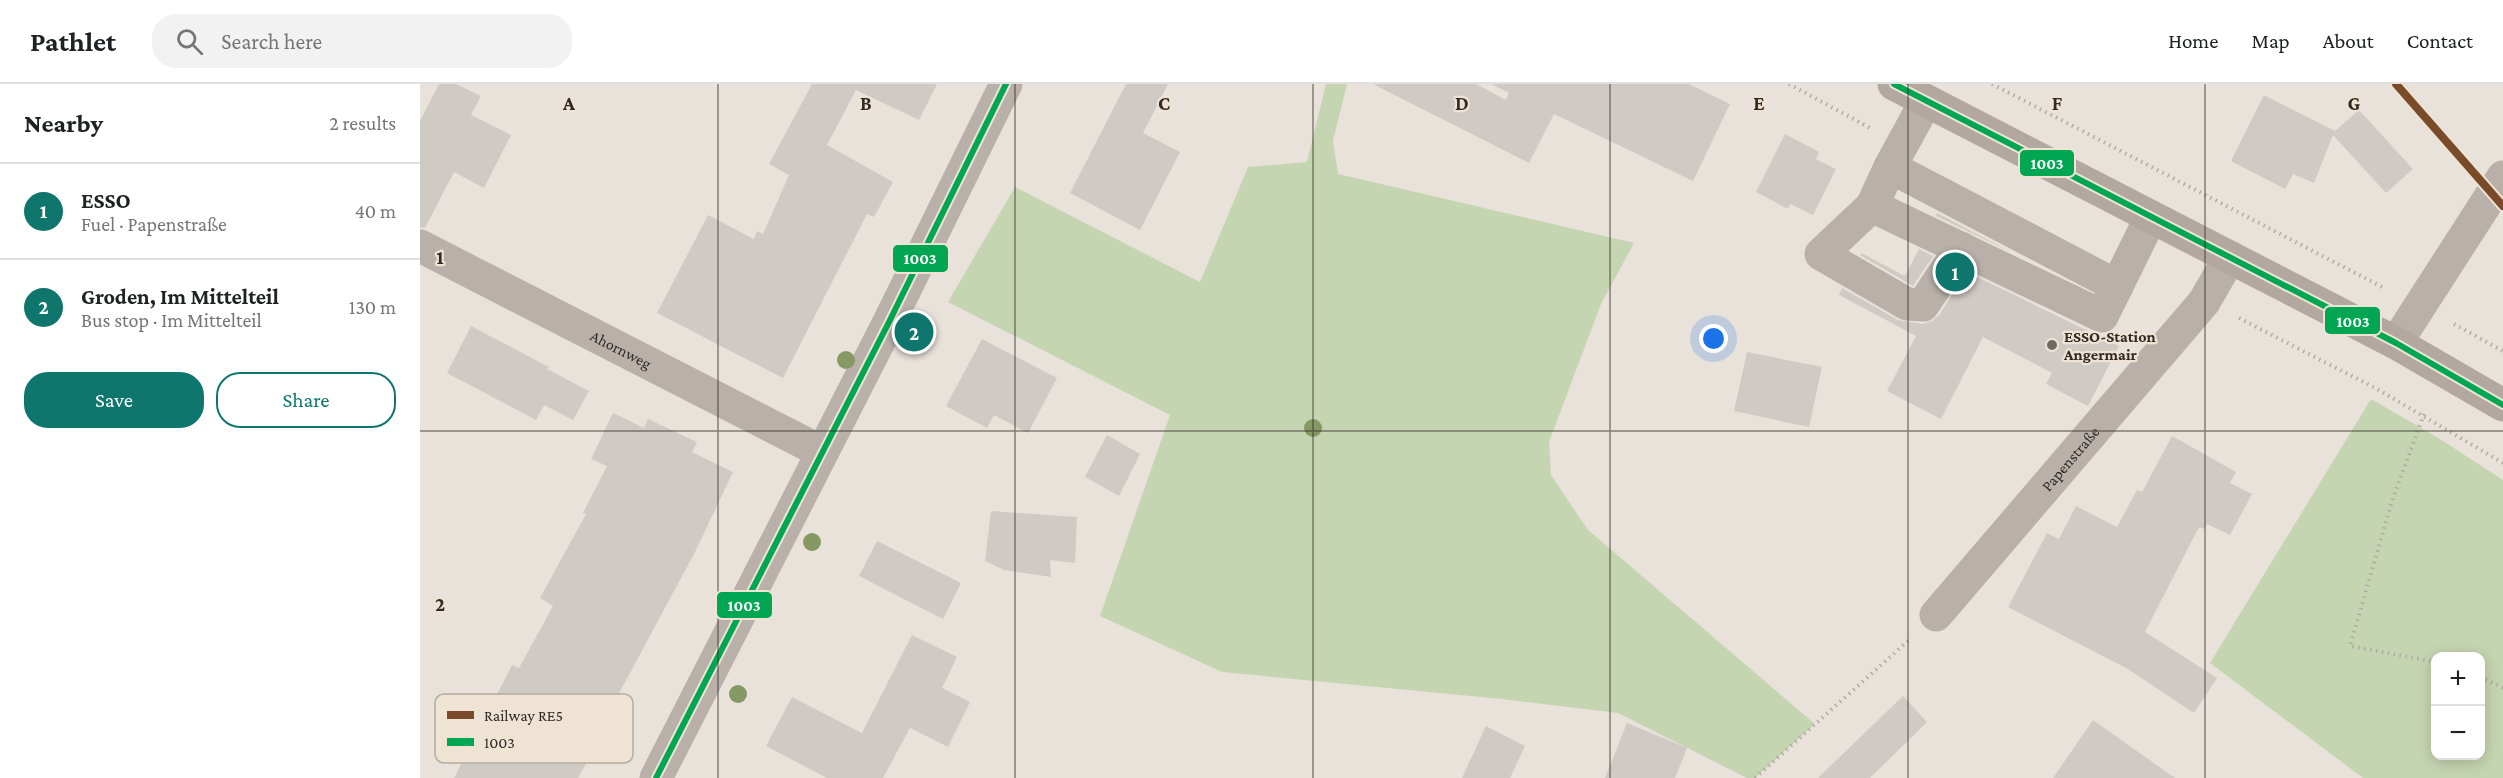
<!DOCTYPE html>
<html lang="en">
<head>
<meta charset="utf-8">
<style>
  :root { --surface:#fff; --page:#f2f2f2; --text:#202124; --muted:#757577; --line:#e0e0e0; --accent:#0f766e }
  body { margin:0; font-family:"Crimson Pro",serif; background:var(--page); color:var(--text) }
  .controls { position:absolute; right:18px; bottom:18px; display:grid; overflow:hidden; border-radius:12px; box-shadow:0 3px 15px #0003 }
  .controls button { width:54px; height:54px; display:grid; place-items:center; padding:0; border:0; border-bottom:2px solid var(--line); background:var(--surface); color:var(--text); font:30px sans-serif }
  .you { position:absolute; left:1294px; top:255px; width:21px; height:21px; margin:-15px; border:4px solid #fff; border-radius:50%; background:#1a73e8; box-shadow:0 0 0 9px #1a73e833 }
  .badge { display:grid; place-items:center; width:39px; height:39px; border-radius:50%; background:var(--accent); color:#fff; font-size:20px; font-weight:700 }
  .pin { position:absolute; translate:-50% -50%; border:3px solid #fff; box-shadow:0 2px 6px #0006 }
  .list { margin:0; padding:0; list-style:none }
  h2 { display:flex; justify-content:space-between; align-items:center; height:78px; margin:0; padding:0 24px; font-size:26px }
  h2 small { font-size:20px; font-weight:400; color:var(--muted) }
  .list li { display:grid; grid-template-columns:39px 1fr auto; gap:18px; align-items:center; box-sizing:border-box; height:96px; padding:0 24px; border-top:2px solid var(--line) }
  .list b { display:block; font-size:22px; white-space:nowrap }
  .list p { margin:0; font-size:20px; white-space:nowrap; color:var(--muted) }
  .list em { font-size:20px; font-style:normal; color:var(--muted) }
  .actions { display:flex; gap:12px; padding:18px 24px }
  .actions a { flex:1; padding:14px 0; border:2px solid var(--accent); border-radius:24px; text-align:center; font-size:21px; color:var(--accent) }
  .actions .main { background:var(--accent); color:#fff }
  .icon { flex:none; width:33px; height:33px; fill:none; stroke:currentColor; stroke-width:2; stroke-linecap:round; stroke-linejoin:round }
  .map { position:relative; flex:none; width:2083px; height:694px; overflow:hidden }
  header { display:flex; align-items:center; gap:36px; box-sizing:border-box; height:84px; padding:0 30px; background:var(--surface); border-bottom:2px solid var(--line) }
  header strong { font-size:28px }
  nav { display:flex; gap:33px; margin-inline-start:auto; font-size:21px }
  .search { width:420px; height:54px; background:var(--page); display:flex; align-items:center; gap:15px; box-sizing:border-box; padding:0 21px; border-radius:24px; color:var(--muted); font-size:22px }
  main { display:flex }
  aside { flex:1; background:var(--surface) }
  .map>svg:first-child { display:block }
</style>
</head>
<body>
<header>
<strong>Pathlet</strong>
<div class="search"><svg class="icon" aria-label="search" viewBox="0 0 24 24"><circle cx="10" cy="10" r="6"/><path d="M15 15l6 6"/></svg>Search here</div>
<nav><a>Home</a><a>Map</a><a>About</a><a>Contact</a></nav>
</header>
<main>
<aside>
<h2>Nearby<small>2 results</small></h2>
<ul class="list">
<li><span class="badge">1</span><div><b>ESSO</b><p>Fuel · Papenstraße</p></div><em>40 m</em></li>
<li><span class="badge">2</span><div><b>Groden, Im Mittelteil</b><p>Bus stop · Im Mittelteil</p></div><em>130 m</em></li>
</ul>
<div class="actions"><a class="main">Save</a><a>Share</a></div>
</aside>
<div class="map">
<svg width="2083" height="694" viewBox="0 0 2083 694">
  <rect width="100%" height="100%" fill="#e9e2da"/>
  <g fill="#c6d5b1" fill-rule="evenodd">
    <path d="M 906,0 L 927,0 L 913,57 L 918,90 L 1214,159 L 1181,220 L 1129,358 L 1131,391 L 1168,446 L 1395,640 L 1335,694 L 1327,694 L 1198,629 L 1082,615 L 802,588 L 680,532 L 750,331 L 528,218 L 595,103 L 780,198 L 828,83 L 887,78 Z"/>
    <path d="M 1951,315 L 2020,355 L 2083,396 L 2083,694 L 1943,694 L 1790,579 ZM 2016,572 L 2060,572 L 2060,672 L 2016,672 Z"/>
  </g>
  <g fill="#d0cac4">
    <path d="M 19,0 L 36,0 L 61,12 L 51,31 L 91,51 L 64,104 L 34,88 L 5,144 L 0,143 L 0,37 Z"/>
    <path d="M 392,0 L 517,0 L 499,36 L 436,6 L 407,61 L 473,98 L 454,133 L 447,130 L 363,294 L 237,229 L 288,131 L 334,155 L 337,147 L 343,150 L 369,91 L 349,80 Z"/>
    <path d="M 706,0 L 748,0 L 723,49 L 760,68 L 720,146 L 650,109 Z"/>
    <path d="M 953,0 L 1056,0 L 1086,16 L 1089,9 L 1071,0 L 1269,0 L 1310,20 L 1273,97 L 1134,30 L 1109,79 Z"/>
    <path d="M 1844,11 L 1915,47 L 1939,26 L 1993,85 L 1966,109 L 1913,51 L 1894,99 L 1873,90 L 1865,105 L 1811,77 Z"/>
    <path d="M 1365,50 L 1399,68 L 1396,75 L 1416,85 L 1393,131 L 1370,120 L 1368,125 L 1336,108 Z"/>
    <path d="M 1517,129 L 1593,169 L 1516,132 Z"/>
    <path d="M 1499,165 L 1513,172 L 1493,202 L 1440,171 L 1441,169 L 1485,192 Z"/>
    <path d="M 1547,188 L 1699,262 L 1668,322 L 1626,300 L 1632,289 L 1563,253 L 1521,335 L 1467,307 L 1496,252 L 1419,211 L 1422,204 L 1478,236 L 1502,240 L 1512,237 L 1519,231 Z"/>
    <path d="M 51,242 L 129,283 L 127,285 L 169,307 L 153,336 L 124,321 L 116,336 L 27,289 Z"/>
    <path d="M 562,255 L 637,294 L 608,349 L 574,331 L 567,344 L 526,322 Z"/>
    <path d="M 1327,268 L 1402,283 L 1389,343 L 1314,327 Z"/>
    <path d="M 193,329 L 224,344 L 228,335 L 277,358 L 272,368 L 313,388 L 275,468 L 168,667 L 172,669 L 158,694 L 34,694 L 92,581 L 99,584 L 133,522 L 120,514 L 166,430 L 163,429 L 187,382 L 171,375 Z"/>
    <path d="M 687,351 L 720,370 L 699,412 L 665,393 Z"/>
    <path d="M 1752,352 L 1816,388 L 1810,399 L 1832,410 L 1810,451 L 1787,440 L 1784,445 L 1779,443 L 1725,548 L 1797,594 L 1774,629 L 1708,585 L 1588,523 L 1627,449 L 1639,455 L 1656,422 L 1697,443 L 1717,406 L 1722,408 Z"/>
    <path d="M 571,427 L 657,433 L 655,479 L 630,476 L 631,493 L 584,486 L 565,477 Z"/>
    <path d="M 457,457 L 541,499 L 523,535 L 439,492 Z"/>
    <path d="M 492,551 L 537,573 L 522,604 L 550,618 L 528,663 L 490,644 L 463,694 L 407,694 L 346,662 L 372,613 L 442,649 Z"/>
    <path d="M 1483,612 L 1507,638 L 1450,694 L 1398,694 Z"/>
    <path d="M 1673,636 L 1755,694 L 1633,694 Z"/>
    <path d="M 1207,639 L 1267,664 L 1255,694 L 1185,694 Z"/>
    <path d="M 1066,642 L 1105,662 L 1090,694 L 1042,694 Z"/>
  </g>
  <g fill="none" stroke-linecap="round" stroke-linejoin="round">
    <g stroke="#b2aba5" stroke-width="4" stroke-dasharray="1.5 4.5" stroke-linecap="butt">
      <path d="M 1369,0 L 1450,44"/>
      <path d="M 1572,0 L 1966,205"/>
      <path d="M 1819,234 L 1957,305 L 2083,379"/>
      <path d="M 2034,240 L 2083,267"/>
      <path d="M 2004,330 L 1972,417 L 1930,562 L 2016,578"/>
      <path d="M 2060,593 L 2083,604"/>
      <path d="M 1335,694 L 1489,556"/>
    </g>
    <g stroke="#b9b0aa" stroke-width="33">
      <path d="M 1506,17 L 1470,83 L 1697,202 L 1731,133"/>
      <path d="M 1470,83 L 1452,122 L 1682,232 L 1697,202"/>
      <path d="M 1452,122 L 1401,170 L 1487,220 L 1503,221 L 1541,164"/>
      <path id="s1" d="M 0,162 L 402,368"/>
      <path d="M 1976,259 L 2083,93"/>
      <path id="s2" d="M 1516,531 L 1784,218 L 1810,173"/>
      <path d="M 236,694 L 469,238 L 586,0"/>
    </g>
    <path stroke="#b3a8a0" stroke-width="33" d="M 1474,0 L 1976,259 L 2083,321"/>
    <g stroke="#efe3d4" stroke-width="10">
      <g id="bus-1">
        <path d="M 1474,0 L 1976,259 L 2083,321"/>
        <path d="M 236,694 L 469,238 L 586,0"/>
      </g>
    </g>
    <use href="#bus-1" stroke="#00a651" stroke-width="6"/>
    <g stroke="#efe3d4" stroke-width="12">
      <path id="rail-1" d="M 1976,0 L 2083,122"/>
    </g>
    <use href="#rail-1" stroke="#7a4b2a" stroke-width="8"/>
  </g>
  <g fill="#869863">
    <circle cx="426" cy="276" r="9"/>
    <circle cx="893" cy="344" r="9"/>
    <circle cx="392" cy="458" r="9"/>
    <circle cx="318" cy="610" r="9"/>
  </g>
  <path fill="none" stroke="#2f2a25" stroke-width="1.5" stroke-opacity="0.55" d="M 298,0 L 298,694M 595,0 L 595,694M 893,0 L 893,694M 1190,0 L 1190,694M 1488,0 L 1488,694M 1785,0 L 1785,694M 0,347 L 2083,347"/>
  <circle fill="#706a64" stroke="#efe3d4" stroke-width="2" cx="1632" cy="261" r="6"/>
  <g text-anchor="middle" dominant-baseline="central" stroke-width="4.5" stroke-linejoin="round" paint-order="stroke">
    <g font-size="16" font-weight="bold" fill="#2f2a25" stroke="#efe3d4" text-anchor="start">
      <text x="1644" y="252">ESSO-Station<tspan x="1644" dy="18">Angermair</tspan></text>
    </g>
    <g font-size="16" fill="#2f2a25" stroke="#efe3d4">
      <text stroke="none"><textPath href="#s1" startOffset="226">Ahornweg</textPath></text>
      <text stroke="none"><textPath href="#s2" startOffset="206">Papenstraße</textPath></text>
    </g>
  </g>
  <rect x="15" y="610" width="198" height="69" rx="9" fill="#efe3d4" stroke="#b5aca0" stroke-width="1.5"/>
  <rect x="27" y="627" width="27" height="8" fill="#7a4b2a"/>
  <rect x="27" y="654" width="27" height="8" fill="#00a651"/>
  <g font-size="16" fill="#2f2a25">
    <text x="64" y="637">Railway RE5</text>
    <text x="64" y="664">1003</text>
  </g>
  <g font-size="20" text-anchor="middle" font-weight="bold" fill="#2f2a25" stroke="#efe3d4" stroke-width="4.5" stroke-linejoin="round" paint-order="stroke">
    <text x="149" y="26">A</text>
    <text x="446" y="26">B</text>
    <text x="744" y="26">C</text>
    <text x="1042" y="26">D</text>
    <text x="1339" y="26">E</text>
    <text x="1637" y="26">F</text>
    <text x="1934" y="26">G</text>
    <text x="20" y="180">1</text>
    <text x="20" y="527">2</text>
  </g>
  <g stroke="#efe3d4" stroke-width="2">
    <rect x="1599" y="65" width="56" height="28" rx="6" fill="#00a651"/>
    <rect x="472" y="160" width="57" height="29" rx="6" fill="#00a651"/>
    <rect x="1904" y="222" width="57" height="29" rx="6" fill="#00a651"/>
    <rect x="296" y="507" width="57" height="28" rx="6" fill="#00a651"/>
  </g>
  <g font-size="16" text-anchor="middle" font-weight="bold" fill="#fff">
    <text x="1627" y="85">1003</text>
    <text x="500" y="180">1003</text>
    <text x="1933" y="243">1003</text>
    <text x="324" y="527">1003</text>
  </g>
</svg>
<div class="controls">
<button>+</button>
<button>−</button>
</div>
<div class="you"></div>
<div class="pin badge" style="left:1535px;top:188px">1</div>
<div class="pin badge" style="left:494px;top:248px">2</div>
</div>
</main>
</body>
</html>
